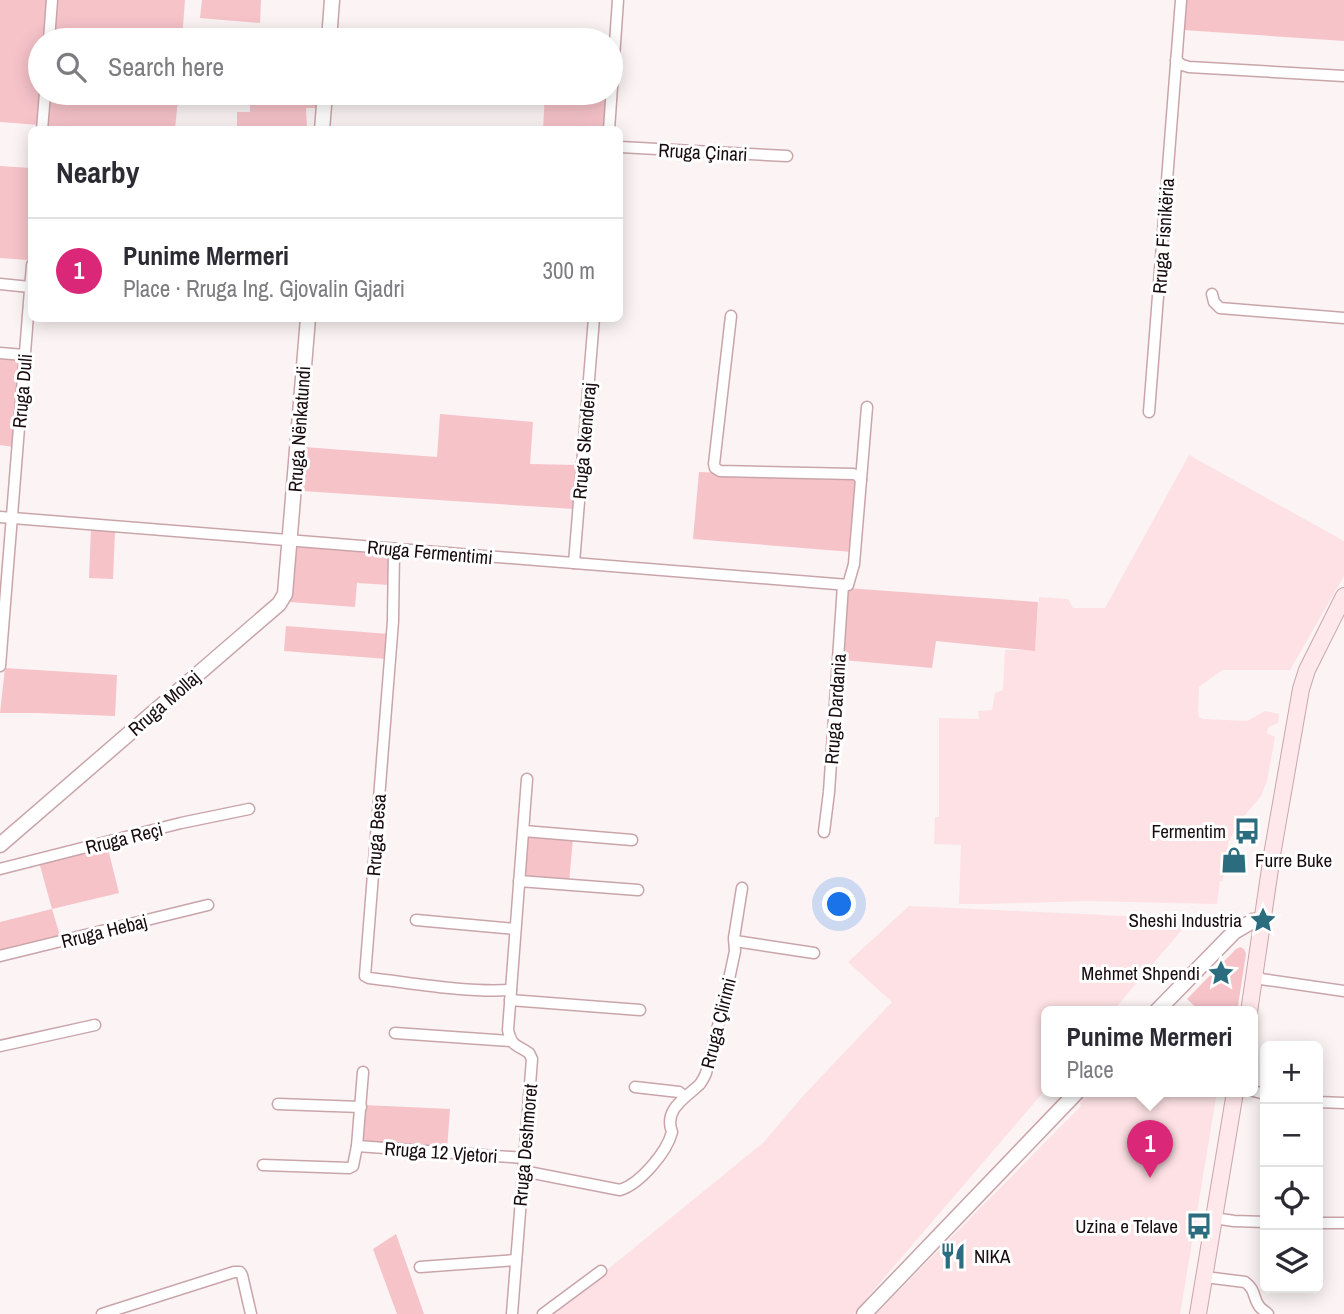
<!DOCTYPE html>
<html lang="en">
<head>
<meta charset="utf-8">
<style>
  :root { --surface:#fff; --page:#f2f2f3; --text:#2b2b33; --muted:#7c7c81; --line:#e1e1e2; --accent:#db2777 }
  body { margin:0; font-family:"Archivo Narrow",sans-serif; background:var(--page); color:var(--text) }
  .controls { position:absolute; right:21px; bottom:21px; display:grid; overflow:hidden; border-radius:10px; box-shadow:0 4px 18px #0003 }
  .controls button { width:63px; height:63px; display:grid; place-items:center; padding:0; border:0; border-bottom:2px solid var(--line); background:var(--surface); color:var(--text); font:35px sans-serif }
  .you { position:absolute; left:840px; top:905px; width:24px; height:24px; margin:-18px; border:5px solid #fff; border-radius:50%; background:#1a73e8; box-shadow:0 0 0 10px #1a73e833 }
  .badge { display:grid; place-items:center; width:46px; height:46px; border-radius:50%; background:var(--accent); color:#fff; font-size:23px; font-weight:700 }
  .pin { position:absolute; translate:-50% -58px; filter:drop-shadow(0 2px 4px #0008) }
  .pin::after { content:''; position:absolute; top:37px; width:24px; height:21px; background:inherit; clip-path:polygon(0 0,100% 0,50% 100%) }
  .popup { position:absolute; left:1041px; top:1006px; width:217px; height:91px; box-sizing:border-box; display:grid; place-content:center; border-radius:10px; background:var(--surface); filter:drop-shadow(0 2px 5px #0005); font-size:23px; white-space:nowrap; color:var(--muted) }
  .popup b { font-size:26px; color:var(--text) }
  .popup::after { content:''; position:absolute; left:50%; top:100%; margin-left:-14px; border:14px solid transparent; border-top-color:var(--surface) }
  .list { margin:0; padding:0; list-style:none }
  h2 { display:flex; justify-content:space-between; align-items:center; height:91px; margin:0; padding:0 28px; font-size:30px }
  h2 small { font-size:23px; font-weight:400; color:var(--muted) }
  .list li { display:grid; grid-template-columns:46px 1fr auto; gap:21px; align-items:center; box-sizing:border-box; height:105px; padding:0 28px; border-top:2px solid var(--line) }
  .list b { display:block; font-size:26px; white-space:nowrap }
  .list p { margin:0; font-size:23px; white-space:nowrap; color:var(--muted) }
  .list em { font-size:23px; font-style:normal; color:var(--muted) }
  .icon { flex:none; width:38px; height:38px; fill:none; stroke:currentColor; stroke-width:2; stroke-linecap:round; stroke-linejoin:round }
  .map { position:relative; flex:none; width:1344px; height:1314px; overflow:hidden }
  .search { position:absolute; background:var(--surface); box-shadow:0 4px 18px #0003; left:28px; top:28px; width:595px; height:77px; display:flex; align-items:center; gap:18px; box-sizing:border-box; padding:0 24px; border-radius:38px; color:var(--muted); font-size:26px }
  .panel { position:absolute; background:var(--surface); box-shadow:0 4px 18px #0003; left:28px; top:126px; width:595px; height:196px; border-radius:10px }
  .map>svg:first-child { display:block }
</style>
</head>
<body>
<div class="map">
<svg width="1344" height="1314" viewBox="0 0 1344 1314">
  <rect width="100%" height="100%" fill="#fbf3f4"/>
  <g fill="#fde1e4">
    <path d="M 1189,455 L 1344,541 L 1344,576 L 1290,670 L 1222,670 L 1199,687 L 1198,712 L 1199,717 L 1203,719 L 1247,721 L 1265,711 L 1279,714 L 1278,723 L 1268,727 L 1267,733 L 1275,737 L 1267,781 L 1261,796 L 1239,822 L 1228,843 L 1226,865 L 1223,866 L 1223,873 L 1224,873 L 1222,881 L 1220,881 L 1217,904 L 1088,901 L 987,904 L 959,904 L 961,845 L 934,844 L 935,817 L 939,817 L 939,718 L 979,719 L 978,711 L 992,710 L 995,693 L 1003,690 L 1005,650 L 1035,650 L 1039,597 L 1068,599 L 1073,608 L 1105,608 Z"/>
    <path d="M 909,906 L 1191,919 L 1112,1012 L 1047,1012 L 1047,1088 L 853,1314 L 553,1314 L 764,1142 L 803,1096 L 892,1002 L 848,962 Z"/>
    <path d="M 1091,1092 L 1217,1092 L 1180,1314 L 876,1314 L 1081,1106 L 1080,1103 Z"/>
  </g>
  <g fill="#f6c3c9">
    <path d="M 0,0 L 49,0 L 46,40 L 40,40 L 40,125 L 0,122 Z"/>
    <path d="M 58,0 L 185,0 L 182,39 L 192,40 L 55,40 Z"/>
    <path d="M 202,0 L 261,0 L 260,23 L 200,18 Z"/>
    <path d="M 1185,0 L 1344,0 L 1344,41 L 1183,30 Z"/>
    <path d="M 50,93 L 318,93 L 317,108 L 306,108 L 307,129 L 276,129 L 237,126 L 237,112 L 250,112 L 250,104 L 178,99 L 175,129 L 48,130 Z"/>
    <path d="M 545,93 L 606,93 L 603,129 L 543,130 Z"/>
    <path d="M 0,166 L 31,168 L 32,225 L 28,260 L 0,258 Z"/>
    <path d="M 0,355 L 20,359 L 14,447 L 0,445 Z"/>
    <path d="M 440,414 L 533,422 L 530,464 L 578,465 L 574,509 L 302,491 L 304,447 L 437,457 Z"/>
    <path d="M 699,472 L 850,477 L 856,480 L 852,552 L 693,539 Z"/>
    <path d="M 91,528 L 115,531 L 113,579 L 89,578 Z"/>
    <path d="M 302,546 L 382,554 C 394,561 390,572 389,585 L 357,583 L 355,607 L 290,602 L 294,556 L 297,547 Z"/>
    <path d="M 847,588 L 1038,602 L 1035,651 L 936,641 L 932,668 L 843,660 Z"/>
    <path d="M 286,626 L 389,634 L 387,659 L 284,651 Z"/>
    <path d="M 5,668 L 117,675 L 115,716 L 37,713 L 0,713 Z"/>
    <path d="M 533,834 L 573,838 L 569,883 L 523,878 L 528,839 Z"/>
    <path d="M 107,845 L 119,893 L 52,909 L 61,939 L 0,954 L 0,922 L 52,909 L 39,862 Z"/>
    <path d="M 1240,947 L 1244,949 L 1246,954 L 1237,1012 L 1201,1012 L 1187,999 L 1236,949 Z"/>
    <path d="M 364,1105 L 450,1109 L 447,1150 L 364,1142 L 362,1140 Z"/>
    <path d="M 396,1234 L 424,1314 L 397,1314 L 373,1249 Z"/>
  </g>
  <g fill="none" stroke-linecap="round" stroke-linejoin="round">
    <g stroke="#c9a5aa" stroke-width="13">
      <g id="minor">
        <path d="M 49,40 L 52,0"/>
        <path d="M 1176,60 L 1182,65 L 1189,67 L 1344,76"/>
        <path d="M 42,130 L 45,93"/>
        <path d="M 609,130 L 618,0"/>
        <path d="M 620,147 L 787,156"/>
        <path d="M 0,284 L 30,287"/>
        <path d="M 1212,294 L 1214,302 L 1220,308 L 1344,318"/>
        <path d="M 731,316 L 714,464 L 715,468 L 720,471 L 853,474 L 857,475 L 861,480"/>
        <path d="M 0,353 L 24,355"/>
        <path d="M 1149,412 L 1181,0"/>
        <path d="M 0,517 L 848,585 L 854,564 L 867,407"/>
        <path d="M 394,549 L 393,621 L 365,976 L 369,978 C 413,983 466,993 511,990"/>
        <path d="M 574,563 L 594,318"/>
        <path d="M 0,666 L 32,265"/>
        <path d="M 524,831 L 632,840"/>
        <path d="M 824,832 L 829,792 L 843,585"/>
        <path d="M 0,869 L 181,823 L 249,809"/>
        <path d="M 519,881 L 638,890"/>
        <path d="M 416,920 L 515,929"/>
        <path d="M 735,941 L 814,953"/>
        <path d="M 0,956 L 208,905"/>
        <path d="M 1256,973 L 1261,979 L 1344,991"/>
        <path d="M 510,1000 L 640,1010"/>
        <path d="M 395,1033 L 511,1041"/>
        <path d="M 0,1046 L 95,1025"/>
        <path d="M 635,1087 L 679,1092 L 684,1096"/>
        <path d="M 1253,1091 L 1265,1094"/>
        <path d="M 1318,1102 L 1344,1103"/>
        <path d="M 278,1104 L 361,1107"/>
        <path d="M 357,1146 L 524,1158"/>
        <path d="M 263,1165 L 349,1168 L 353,1166 L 357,1146 L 363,1072"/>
        <path d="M 523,1171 L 620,1190 C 640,1184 667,1152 672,1132 C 663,1109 687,1097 700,1084 C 702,1081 705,1076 706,1073 L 725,998 L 735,951 L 734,938 L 742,888"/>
        <path d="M 1214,1218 L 1234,1221 L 1265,1222"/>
        <path d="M 1318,1223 L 1344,1223"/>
        <path d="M 420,1267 L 516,1260"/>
        <path d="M 1205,1277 L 1245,1282 C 1256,1290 1253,1298 1259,1306 C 1262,1310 1265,1311 1268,1314"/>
        <path d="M 102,1314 L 234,1272 L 240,1272 L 242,1275 L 251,1314"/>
        <path d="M 512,1314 L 532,1059 L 529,1053 C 516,1044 512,1047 508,1030 L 527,779"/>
        <path d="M 543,1314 L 601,1271"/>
      </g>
    </g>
    <g stroke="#c9a5aa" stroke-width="17">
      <g id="tertiary">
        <path d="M 329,40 L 332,0"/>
        <path d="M 322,130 L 325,93"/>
        <path d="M 0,845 L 279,604 L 285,594 L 308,318"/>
        <path d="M 1156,1012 L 1234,932 L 1253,921 L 1263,920"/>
        <path d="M 864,1314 L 1077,1092"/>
      </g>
    </g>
    <g stroke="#c9a5aa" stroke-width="18">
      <g id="secondary">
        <path d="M 1249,1012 L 1272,855 L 1301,689 L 1307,670 L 1344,596"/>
        <path d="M 1198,1314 L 1235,1092"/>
      </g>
    </g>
    <use href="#minor" stroke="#fff" stroke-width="10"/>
    <use href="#tertiary" stroke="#fff" stroke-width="14"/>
    <use href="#secondary" stroke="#ffe8eb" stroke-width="16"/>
  </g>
  <defs>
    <g id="bus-bare" transform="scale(2.1)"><path d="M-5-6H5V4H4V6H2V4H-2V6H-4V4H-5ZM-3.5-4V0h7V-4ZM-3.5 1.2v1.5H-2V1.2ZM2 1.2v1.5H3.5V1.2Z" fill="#2b6d7f" stroke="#fff" stroke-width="2.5" paint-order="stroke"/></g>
    <g id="shop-bare" transform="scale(2.1)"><path d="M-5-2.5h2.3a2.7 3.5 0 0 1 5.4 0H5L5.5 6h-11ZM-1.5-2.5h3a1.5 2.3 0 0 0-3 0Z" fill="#2b6d7f" stroke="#fff" stroke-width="2.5" paint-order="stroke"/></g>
    <g id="sight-bare" transform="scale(2.1)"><path d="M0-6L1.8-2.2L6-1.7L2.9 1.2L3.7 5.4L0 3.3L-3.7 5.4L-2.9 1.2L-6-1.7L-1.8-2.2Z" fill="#2b6d7f" stroke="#fff" stroke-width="2.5" paint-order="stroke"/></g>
    <g id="restaurant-bare" transform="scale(2.1)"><path d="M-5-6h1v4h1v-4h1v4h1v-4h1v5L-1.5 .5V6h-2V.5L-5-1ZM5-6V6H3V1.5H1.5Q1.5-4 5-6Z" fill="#2b6d7f" stroke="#fff" stroke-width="2.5" paint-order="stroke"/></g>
  </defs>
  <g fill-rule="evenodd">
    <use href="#bus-bare" x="1247" y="831"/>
    <use href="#shop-bare" x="1234" y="860"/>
    <use href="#sight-bare" x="1263" y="920"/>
    <use href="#sight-bare" x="1221" y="973"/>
    <use href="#bus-bare" x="1199" y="1226"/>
    <use href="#restaurant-bare" x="953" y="1256"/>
  </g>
  <g text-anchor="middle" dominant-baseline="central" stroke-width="6" stroke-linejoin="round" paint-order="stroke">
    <g font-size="19" fill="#190c0e" stroke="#fff">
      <text transform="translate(703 152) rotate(3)">Rruga Çinari</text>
      <text transform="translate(1163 236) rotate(-86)">Rruga Fisnikëria</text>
      <text transform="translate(22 391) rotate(-85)">Rruga Duli</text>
      <text transform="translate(299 429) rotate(-86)">Rruga Nënkatundi</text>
      <text transform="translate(584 441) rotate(-85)">Rruga Skenderaj</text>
      <text transform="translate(430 552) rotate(5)">Rruga Fermentimi</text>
      <text transform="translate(164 703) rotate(-41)">Rruga Mollaj</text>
      <text transform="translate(835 709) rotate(-86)">Rruga Dardania</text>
      <text transform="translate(376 835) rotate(-86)">Rruga Besa</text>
      <text transform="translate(124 838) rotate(-14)">Rruga Reçi</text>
      <text transform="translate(104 931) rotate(-14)">Rruga Hebaj</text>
      <text transform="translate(718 1023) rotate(-76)">Rruga Çlirimi</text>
      <text transform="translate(525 1145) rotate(-85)">Rruga Deshmoret</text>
      <text transform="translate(441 1152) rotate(4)">Rruga 12 Vjetori</text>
    </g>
    <g font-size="19" fill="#190c0e" stroke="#fff" text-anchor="end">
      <text x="1226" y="831">Fermentim</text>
      <text x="1255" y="860" text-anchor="start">Furre Buke</text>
      <text x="1242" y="920">Sheshi Industria</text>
      <text x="1200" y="973">Mehmet Shpendi</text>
      <text x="1178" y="1226">Uzina e Telave</text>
      <text x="974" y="1256" text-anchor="start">NIKA</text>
    </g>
  </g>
</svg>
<div class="controls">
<button>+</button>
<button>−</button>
<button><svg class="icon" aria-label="locate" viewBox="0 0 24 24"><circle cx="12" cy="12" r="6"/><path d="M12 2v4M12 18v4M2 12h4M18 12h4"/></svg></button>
<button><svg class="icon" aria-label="layers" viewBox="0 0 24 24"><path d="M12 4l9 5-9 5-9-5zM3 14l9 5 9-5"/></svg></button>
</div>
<div class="you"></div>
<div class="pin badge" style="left:1150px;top:1178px">1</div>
<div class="popup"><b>Punime Mermeri</b>Place</div>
<div class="search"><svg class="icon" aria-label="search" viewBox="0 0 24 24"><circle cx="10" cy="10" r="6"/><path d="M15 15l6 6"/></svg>Search here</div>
<section class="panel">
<h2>Nearby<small></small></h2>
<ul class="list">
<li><span class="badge">1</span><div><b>Punime Mermeri</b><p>Place · Rruga Ing. Gjovalin Gjadri</p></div><em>300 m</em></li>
</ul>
</section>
</div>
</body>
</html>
